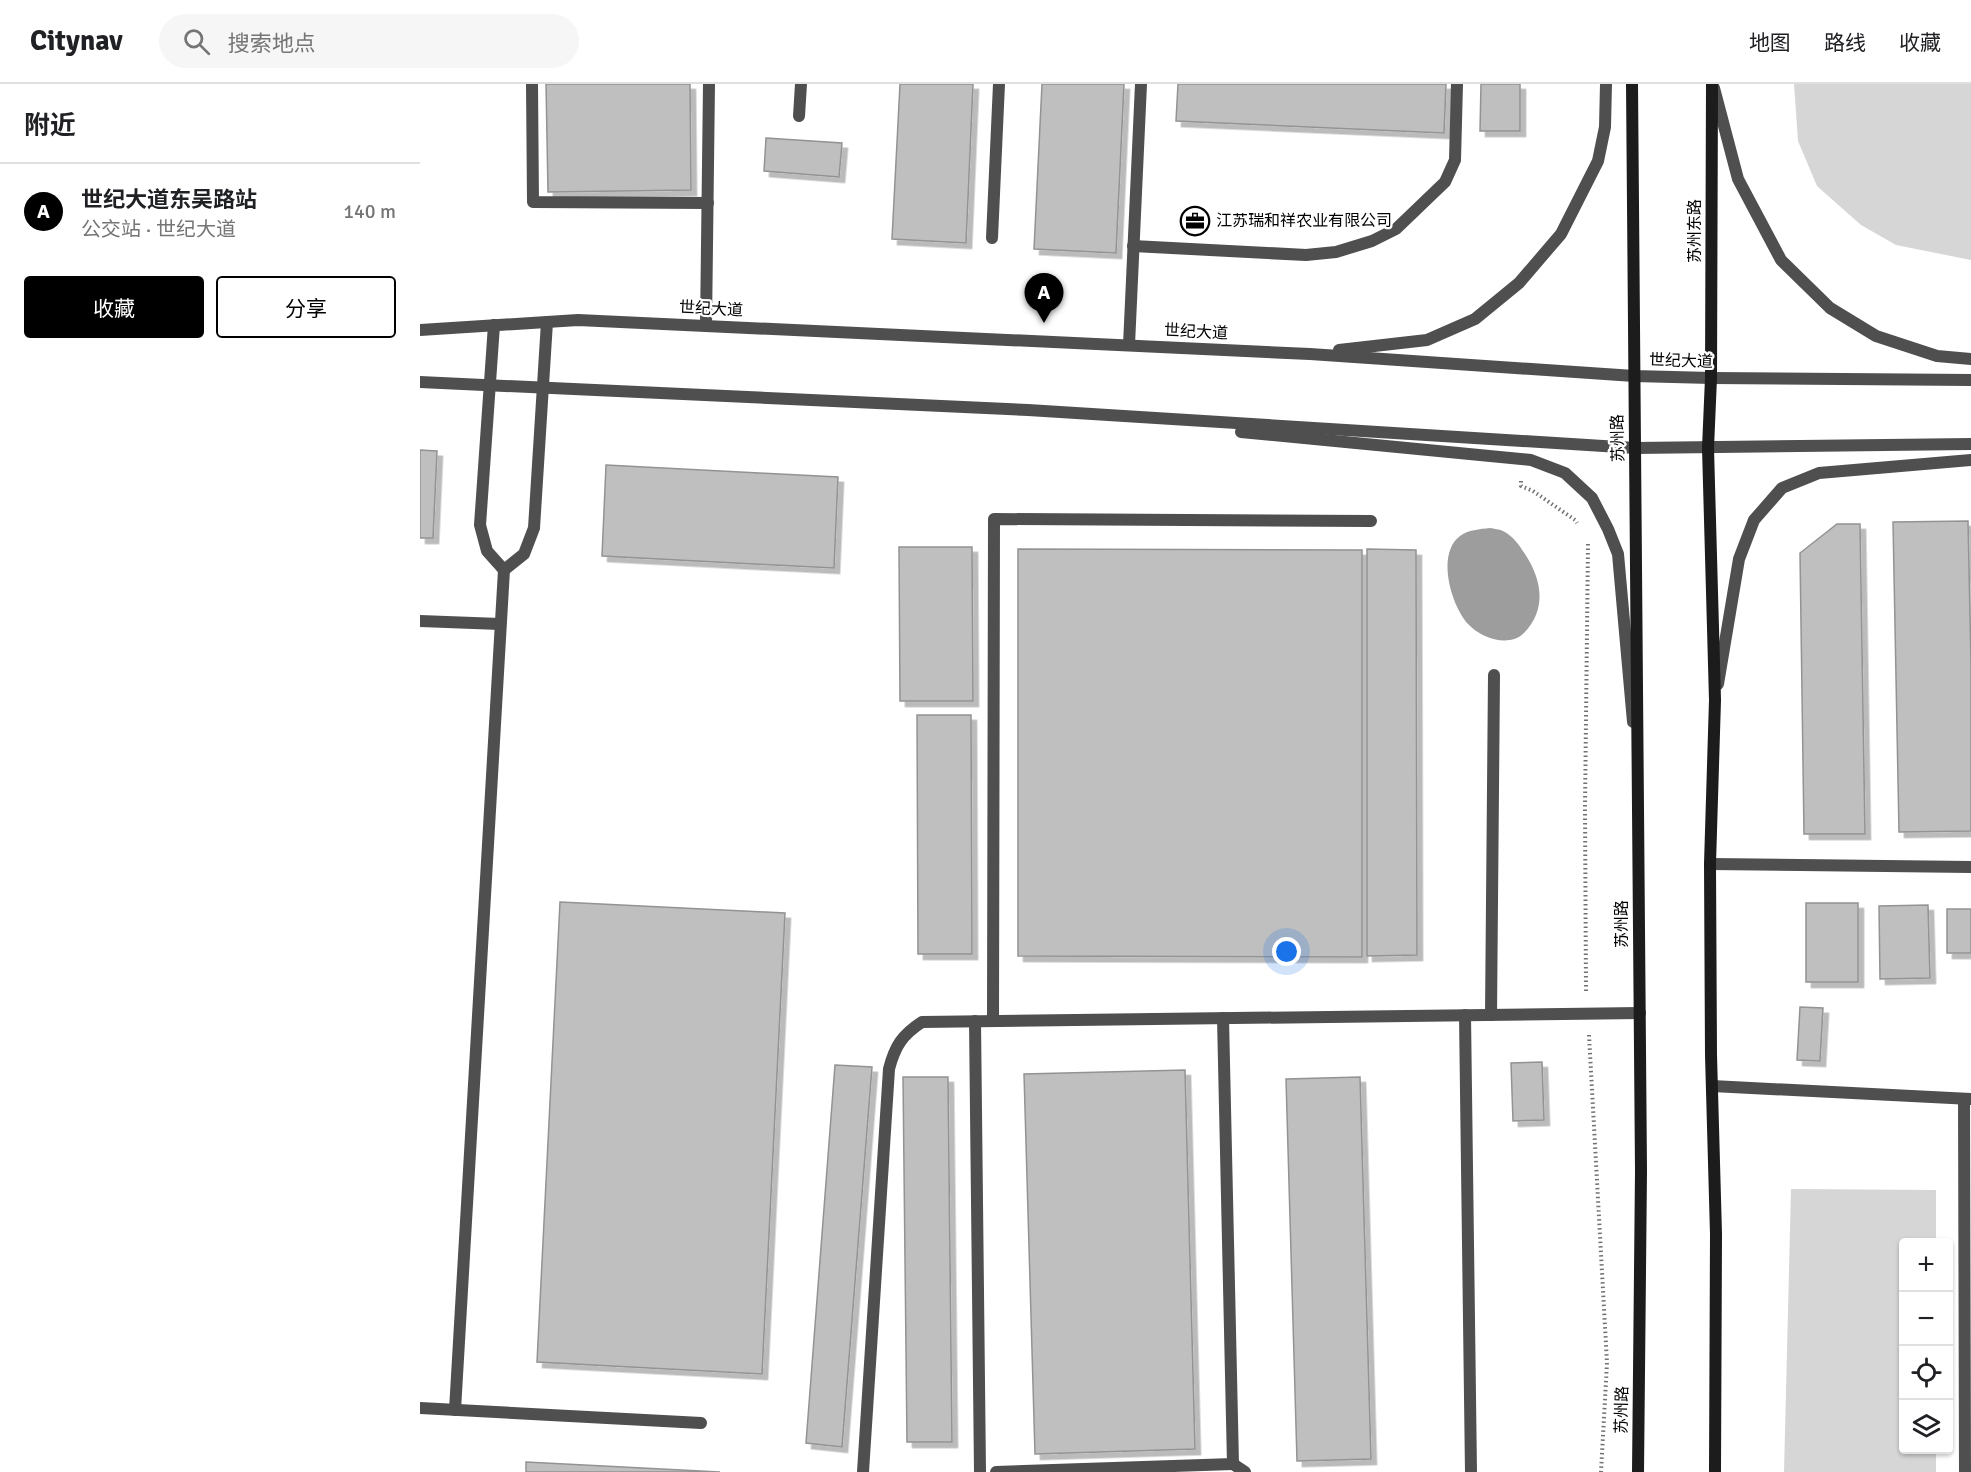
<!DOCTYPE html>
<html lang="zh">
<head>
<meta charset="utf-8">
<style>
  :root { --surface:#fff; --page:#f6f6f6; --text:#202124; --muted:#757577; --line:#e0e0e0; --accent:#000 }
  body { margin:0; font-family:Signika,"Noto Sans SC",sans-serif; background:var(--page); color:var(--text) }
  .controls { position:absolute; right:18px; bottom:18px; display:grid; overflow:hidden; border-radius:6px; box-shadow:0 2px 4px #0004 }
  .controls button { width:54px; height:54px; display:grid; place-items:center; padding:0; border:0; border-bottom:2px solid var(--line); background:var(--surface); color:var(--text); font:30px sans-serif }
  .you { position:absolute; left:867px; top:868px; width:21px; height:21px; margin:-15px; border:4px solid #fff; border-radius:50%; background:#1a73e8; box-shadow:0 0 0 9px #1a73e833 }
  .badge { display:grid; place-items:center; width:39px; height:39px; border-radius:50%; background:var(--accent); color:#fff; font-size:20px; font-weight:700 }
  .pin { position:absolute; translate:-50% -50px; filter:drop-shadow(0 2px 3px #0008) }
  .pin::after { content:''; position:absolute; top:32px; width:21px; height:18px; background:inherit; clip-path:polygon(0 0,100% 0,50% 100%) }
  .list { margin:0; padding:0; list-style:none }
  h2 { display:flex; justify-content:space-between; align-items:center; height:78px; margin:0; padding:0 24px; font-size:26px }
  h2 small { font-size:20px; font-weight:400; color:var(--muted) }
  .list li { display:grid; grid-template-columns:39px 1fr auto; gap:18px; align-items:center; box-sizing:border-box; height:96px; padding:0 24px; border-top:2px solid var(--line) }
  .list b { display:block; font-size:22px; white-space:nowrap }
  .list p { margin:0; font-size:20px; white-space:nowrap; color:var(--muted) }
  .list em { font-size:20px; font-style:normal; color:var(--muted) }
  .actions { display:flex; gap:12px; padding:18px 24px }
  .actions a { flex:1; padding:14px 0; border:2px solid var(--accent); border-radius:6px; text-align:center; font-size:21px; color:var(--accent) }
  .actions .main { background:var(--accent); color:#fff }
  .icon { flex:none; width:33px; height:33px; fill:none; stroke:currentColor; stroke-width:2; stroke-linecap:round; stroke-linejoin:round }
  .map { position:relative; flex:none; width:1551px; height:1388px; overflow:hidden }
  header { display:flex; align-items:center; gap:36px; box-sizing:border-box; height:84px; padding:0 30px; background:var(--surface); border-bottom:2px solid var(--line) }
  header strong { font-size:28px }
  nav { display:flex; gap:33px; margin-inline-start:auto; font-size:21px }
  .search { width:420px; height:54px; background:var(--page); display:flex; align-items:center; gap:15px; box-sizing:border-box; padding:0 21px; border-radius:33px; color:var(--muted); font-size:22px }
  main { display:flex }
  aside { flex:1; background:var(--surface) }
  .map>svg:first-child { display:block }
</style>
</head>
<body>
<header>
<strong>Citynav</strong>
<div class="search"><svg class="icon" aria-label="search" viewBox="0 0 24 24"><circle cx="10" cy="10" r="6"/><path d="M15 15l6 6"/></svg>搜索地点</div>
<nav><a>地图</a><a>路线</a><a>收藏</a></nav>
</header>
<main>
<aside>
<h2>附近<small></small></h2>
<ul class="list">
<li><span class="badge">A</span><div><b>世纪大道东吴路站</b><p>公交站 · 世纪大道</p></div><em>140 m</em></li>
</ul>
<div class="actions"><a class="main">收藏</a><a>分享</a></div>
</aside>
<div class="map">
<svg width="1551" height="1388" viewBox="0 0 1551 1388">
  <defs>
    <filter id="shadow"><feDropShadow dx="5.5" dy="5.5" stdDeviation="0" flood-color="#0004"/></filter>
  </defs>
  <rect width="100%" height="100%" fill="#fff"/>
  <g fill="#d6d6d6">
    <path d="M 1374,0 L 1551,0 L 1551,176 L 1476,161 L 1441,141 L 1397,102 L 1378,57 Z"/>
    <path d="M 1371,1105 L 1516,1106 L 1516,1158 L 1484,1158 L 1484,1366 L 1516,1366 L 1516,1388 L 1364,1388 Z"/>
  </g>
  <path fill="#9d9d9d" d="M 1070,444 C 1074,445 1079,445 1083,447 C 1093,452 1099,461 1105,470 C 1122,496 1127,525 1104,549 C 1089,564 1061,554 1048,540 C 1031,521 1016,470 1040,452 C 1048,446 1060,445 1070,444 Z"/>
  <g fill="#bfbfbf" stroke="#939393" stroke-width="1.5" filter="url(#shadow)">
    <path d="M 126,0 L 270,0 L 271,106 L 128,108 Z"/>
    <path d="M 480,0 L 553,0 L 546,159 L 472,155 Z"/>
    <path d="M 622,0 L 704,0 L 696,169 L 614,165 Z"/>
    <path d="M 758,0 L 1026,0 L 1024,49 L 756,37 Z"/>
    <path d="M 1061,0 L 1100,0 L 1100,47 L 1060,47 Z"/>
    <path d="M 346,54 L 422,59 L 419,93 L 344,87 Z"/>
    <path d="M 0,366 L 17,367 L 13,454 L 0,454 Z"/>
    <path d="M 186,381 L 418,393 L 414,484 L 182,472 Z"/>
    <path d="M 1548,437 L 1551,579 L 1551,747 L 1479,748 L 1473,438 Z"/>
    <path d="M 1417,440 L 1440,440 L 1445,750 L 1384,750 L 1380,469 Z"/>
    <path d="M 479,463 L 552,463 L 553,617 L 480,617 Z"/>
    <path d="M 598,465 L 942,466 L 942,873 L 598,872 Z"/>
    <path d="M 947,465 L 996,466 L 997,871 L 947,872 Z"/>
    <path d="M 497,631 L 551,631 L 552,870 L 498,870 Z"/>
    <path d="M 140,818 L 365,829 L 342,1290 L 117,1278 Z"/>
    <rect x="1386" y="819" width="52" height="79"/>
    <path d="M 1508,821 L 1510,894 L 1460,895 L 1459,822 Z"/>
    <rect x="1527" y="825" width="24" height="44"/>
    <path d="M 1380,923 L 1403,924 L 1400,977 L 1377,976 Z"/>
    <path d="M 1122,978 L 1124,1036 L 1093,1037 L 1091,979 Z"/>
    <path d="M 415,981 L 452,983 L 422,1363 L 386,1359 Z"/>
    <path d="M 765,986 L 775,1365 L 615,1370 L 604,990 Z"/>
    <path d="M 483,993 L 528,993 L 532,1358 L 487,1358 Z"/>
    <path d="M 940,993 L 951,1375 L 877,1377 L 866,995 Z"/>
    <path d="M 106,1378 L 300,1388 L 106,1388 Z"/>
  </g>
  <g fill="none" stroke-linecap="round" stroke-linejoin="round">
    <g stroke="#717171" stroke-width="4" stroke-dasharray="1.5 3" stroke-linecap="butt">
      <path d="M 1101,397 L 1101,402 L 1113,407 L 1155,436 L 1157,439"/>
      <path d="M 1166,907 L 1165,723 L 1168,459"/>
      <path d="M 1169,951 L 1187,1279 L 1181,1388"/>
    </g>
    <g stroke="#4f4f4f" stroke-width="12">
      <path d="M 112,0 L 113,118 L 288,119"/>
      <path d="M 379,32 L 381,0"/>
      <path d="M 572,154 L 579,0"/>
      <path d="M 713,162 L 886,171 L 916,168 L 952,157 L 976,145 L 1025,98 L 1035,76 L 1037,0"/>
      <path d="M 74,241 L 60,441 L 67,467 L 84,486 L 104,470 L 114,444 L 127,238"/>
      <path d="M 286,242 L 289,0"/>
      <path d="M 709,261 L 721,0"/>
      <path d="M 0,537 L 80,540"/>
      <path d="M 1290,780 L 1551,783"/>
      <path d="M 1045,931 L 1051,1388"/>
      <path d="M 1071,931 L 1074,591"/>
      <path d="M 555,937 L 560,1388"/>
      <path d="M 573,937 L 574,435 L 951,437"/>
      <path d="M 1292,1002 L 1551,1015"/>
      <path d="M 1544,1015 L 1545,1388"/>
      <path d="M 0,1324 L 281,1339"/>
      <path d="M 35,1326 L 84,486"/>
      <path d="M 813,1380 L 825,1388"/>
      <path d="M 443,1388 L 469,985 C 475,962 482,951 502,938 L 1220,929"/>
      <path d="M 576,1388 L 813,1380 L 803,934"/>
    </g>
    <g stroke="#4f4f4f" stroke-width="12">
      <path d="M 1294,4 L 1318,95 L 1361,176 L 1410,224 L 1456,252 L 1517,272 L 1551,275"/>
      <path d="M 0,246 L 158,236 L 890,270 L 1214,292 L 1291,294 L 1551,296"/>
      <path d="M 919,266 L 1007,256 L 1055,235 L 1099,199 L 1141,150 L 1178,77 L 1185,43 L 1186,0"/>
      <path d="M 0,298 L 608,326 L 1215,364 L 1551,360"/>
      <path d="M 821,348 L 1111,376 L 1145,389 L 1172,414 L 1188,445 L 1198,470 L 1213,638"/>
      <path d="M 1298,600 L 1319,475 L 1334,436 L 1362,404 L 1399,389 L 1551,376"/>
    </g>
    <g stroke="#1c1c1c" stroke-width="12">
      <path d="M 1212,0 L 1221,1087 L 1218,1388"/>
      <path d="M 1292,0 L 1291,294 L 1288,364 L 1295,616 L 1290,780 L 1291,971 L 1296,1150 L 1295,1388"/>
    </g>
  </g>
  <defs>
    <g id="office-ring" transform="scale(1.5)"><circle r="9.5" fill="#fff" stroke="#000" stroke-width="1.5"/><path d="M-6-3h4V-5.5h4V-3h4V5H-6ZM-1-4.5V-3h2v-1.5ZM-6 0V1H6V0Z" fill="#000"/></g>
  </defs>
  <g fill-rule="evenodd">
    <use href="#office-ring" x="775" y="137"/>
  </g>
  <g text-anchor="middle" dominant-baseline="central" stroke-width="4.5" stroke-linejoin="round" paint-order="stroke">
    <g font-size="16" fill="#000" stroke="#fff" text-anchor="start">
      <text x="796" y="137">江苏瑞和祥农业有限公司</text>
    </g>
    <g font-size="16" fill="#000" stroke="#fff">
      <text transform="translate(1275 147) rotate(-90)">苏州东路</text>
      <text transform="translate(291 225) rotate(3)">世纪大道</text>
      <text transform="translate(776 248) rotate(3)">世纪大道</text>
      <text transform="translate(1261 277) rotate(2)">世纪大道</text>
      <text transform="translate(1198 354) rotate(-91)">苏州路</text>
      <text transform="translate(1202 840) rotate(-90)">苏州路</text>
      <text transform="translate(1202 1326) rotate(-89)">苏州路</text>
    </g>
  </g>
</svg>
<div class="controls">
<button>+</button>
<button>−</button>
<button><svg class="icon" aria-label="locate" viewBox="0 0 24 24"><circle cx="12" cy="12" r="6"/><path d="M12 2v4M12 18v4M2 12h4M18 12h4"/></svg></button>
<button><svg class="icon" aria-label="layers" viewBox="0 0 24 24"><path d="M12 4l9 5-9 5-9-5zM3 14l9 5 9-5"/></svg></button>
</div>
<div class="you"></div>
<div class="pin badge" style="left:624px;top:239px">A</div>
</div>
</main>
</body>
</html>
